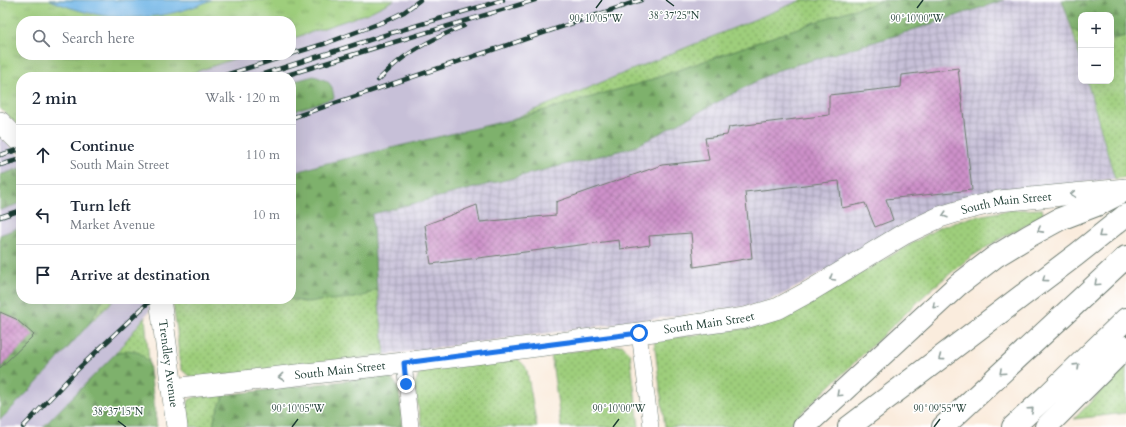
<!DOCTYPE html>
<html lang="en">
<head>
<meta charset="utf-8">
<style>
  :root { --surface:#fff; --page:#f6f6f7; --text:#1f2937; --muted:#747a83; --line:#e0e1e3 }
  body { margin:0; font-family:Cardo,serif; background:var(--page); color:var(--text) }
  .controls { position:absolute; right:12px; top:12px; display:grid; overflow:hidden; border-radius:8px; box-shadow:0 4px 16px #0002 }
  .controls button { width:36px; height:36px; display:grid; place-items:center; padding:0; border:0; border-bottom:1px solid var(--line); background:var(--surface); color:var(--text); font:20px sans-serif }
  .stop { position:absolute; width:12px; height:12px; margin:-9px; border:3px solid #1a73e8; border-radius:50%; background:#fff }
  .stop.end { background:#1a73e8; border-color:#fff; box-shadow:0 1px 4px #0008 }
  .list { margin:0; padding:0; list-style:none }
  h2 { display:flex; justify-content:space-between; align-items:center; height:52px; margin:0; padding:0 16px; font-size:17px }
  h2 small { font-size:13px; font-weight:400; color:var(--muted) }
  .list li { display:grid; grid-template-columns:26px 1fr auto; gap:12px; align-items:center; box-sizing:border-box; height:60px; padding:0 16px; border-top:1px solid var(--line) }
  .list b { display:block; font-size:15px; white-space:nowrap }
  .list p { margin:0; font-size:13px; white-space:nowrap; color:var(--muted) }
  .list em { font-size:13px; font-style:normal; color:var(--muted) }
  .icon { flex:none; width:22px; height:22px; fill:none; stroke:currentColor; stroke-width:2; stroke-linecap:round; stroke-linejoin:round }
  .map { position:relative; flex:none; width:1126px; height:427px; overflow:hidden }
  .search { position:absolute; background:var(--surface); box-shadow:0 4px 16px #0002; left:16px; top:16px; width:280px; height:44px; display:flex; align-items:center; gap:10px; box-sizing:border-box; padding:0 14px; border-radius:16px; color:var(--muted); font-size:15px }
  .panel { position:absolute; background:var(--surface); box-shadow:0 4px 16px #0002; left:16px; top:72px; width:280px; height:232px; border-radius:16px }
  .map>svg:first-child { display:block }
</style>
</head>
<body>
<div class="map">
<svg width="1126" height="427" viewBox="0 0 1126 427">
  <defs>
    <pattern id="industrial-grid" width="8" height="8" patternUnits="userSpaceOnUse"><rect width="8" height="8" fill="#c7c0d8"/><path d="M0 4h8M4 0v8" fill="none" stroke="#a19db0"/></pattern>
    <pattern id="grass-dots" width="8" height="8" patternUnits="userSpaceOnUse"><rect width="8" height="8" fill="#9ece7c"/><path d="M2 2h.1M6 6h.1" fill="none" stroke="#80a866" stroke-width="1.8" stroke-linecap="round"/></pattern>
    <pattern id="forest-firs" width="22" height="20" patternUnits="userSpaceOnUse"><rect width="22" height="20" fill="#7eb16c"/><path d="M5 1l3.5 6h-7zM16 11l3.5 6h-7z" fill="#67915a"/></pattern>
    <pattern id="park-tufts" width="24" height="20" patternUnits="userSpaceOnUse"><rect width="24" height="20" fill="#9ece7c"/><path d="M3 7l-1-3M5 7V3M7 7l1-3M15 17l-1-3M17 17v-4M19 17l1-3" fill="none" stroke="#80a866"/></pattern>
    <pattern id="building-cross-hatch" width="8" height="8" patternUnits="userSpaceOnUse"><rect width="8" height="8" fill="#cd90c9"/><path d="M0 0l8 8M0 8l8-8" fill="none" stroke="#a677a4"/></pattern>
  </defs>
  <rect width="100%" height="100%" fill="#fff"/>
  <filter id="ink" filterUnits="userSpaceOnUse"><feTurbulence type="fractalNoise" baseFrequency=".025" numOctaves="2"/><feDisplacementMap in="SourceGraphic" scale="8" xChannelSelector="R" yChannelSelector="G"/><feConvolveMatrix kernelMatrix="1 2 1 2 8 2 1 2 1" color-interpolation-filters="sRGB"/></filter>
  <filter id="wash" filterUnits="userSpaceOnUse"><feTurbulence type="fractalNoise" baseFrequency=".012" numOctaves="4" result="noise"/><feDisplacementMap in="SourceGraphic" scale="16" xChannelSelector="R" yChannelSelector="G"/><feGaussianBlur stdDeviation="0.9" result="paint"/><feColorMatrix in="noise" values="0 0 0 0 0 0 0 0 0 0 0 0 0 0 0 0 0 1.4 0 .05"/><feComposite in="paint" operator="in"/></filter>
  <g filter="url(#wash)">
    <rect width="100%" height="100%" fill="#faecdd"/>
    <path fill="url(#industrial-grid)" d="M 1004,0 L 1062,0 L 1081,61 L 1081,81 L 1087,81 L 1115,179 L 1027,189 L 964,199 L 944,205 L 925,213 L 801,285 L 780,296 L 757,305 L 385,355 L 377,289 L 372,214 L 634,147 L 775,71 L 894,36 Z"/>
    <g fill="#c7c0d8">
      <path d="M 394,0 L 802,0 L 510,120 L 319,165 L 291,174 L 291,112 L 334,98 L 313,76 L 291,82 L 291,77 L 180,77 L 245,55 L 291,55 L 291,39 L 368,13 Z"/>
      <path d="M 0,136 L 21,157 L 21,168 L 0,175 Z"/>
      <path d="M 21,203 L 21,227 L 0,235 L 0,210 Z"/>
      <path d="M 115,299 L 148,299 L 150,310 L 115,354 L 43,427 L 0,427 L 0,420 L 35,385 L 89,324 Z"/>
    </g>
    <g fill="url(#grass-dots)" stroke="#5e8658">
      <path d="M 802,0 L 885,0 L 835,15 L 645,82 L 510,120 Z"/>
      <path d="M 1072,29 L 1081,34 L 1081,61 Z"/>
      <path d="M 1126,36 L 1126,177 L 1115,179 L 1087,81 L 1111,81 L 1111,39 Z"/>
      <path d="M 1042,209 L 1044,216 L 1005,236 L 969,258 L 929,291 L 787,427 L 665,427 L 654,340 L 756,327 L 791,314 L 940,227 L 972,217 L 1010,210 Z"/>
      <path d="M 377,289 L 385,355 L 197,378 L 189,376 L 182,370 L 179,360 L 177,330 L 172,299 L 290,299 L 305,302 L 367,295 Z"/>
      <path d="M 103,299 L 115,299 L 89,324 Z"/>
      <path d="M 145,317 L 149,362 C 136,349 132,349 115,354 Z"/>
      <path d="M 622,345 L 630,354 L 639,427 L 561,427 L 551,354 Z"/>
      <path d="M 518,359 L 525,366 L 527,371 L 537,427 L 422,427 L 414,386 L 419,374 L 431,366 Z"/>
      <path d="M 1126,366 L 1126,413 L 1074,419 L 1105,387 Z"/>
      <path d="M 224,395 L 215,416 L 213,427 L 187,427 L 185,414 L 189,400 L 195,397 Z"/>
    </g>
    <g fill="url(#forest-firs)" stroke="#4e7750">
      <path d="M 885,0 L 1004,0 L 894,36 L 775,71 L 634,147 L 372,214 L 377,289 L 367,295 L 354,298 L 305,302 L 290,299 L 291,174 L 319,165 L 510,120 L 645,82 L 835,15 Z"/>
      <path d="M 1062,0 L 1126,0 L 1126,36 L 1111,39 L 1111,15 L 1081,15 L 1081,34 L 1072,29 Z"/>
      <path d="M 314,76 C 328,81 332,81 334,98 L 291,112 L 291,82 Z"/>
      <path d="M 21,168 L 21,203 L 0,210 L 0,175 Z"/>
      <path d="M 21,227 L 21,299 L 103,299 L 89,324 L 35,385 L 0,420 L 0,235 Z"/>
      <path d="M 129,350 L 140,353 L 149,362 L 157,427 L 43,427 L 115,354 Z"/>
      <path d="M 386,376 L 395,382 L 399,390 L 403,427 L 213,427 L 215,416 L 224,395 Z"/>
    </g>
    <path fill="url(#park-tufts)" stroke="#5e8658" d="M 0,0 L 394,0 L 368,13 L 291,39 L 291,21 L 21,21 L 21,55 L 245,55 L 180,77 L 21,77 L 21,128 L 0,108 Z"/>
    <path fill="#71b6e7" stroke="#487a8e" d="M 50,0 L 211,0 C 158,24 103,23 50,0 Z"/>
    <g id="blocks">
      <g fill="url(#building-cross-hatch)">
        <path d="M 958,68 L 972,190 L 886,199 L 893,220 L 875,227 L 865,203 L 842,208 L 839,181 L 745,192 L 752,258 L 694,267 L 691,233 L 649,236 L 650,245 L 620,249 L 619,240 L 431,264 L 425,225 L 477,205 L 480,222 L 556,215 L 556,202 L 662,165 L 709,160 L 705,138 L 727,135 L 729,127 L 829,115 L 829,95 L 901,87 L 902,75 Z"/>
        <path d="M 0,312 L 16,319 L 34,335 L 0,368 Z"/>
      </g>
    </g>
  </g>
  <g filter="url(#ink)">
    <use href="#blocks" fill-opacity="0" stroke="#6c7a6f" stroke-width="1"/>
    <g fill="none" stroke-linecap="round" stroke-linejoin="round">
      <g stroke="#6c7a6f" stroke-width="16">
        <g id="street">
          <path d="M 639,333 L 651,427"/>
          <path d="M 404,363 L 411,427"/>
        </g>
      </g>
      <g stroke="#6c7a6f" stroke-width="22">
        <g id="secondary">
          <path d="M 0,122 L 21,143"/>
          <path id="s1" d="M 160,299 L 177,427"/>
          <path id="s2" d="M 172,389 L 404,363 L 639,333 L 745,318 L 779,308 L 810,291 L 904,234 L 940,217 L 966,209 L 999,201 L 1126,189"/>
        </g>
      </g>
      <g stroke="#6c7a6f" stroke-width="24">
        <g id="highway">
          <path d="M 804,427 L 958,285 L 996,256 L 1029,236 L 1060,219 L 1099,204 L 1126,190"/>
          <path d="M 849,427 L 1076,255 L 1126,215"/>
          <path d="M 943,427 L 1126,257"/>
          <path d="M 1013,427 L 1049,394 L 1126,319"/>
          <path d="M 1046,427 L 1126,347"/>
        </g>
      </g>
      <use href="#street" stroke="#fff" stroke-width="15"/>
      <use href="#secondary" stroke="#fff" stroke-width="21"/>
      <use href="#highway" stroke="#fff" stroke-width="22"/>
      <g stroke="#1f3d34" stroke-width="4.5">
        <g id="rail">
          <path d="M 291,54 L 327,43 L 383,22 L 404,12 L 420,0"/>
          <path d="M 219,77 L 289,55"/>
          <path d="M 254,77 L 388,34 L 503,0"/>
          <path d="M 281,77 L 381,46 L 535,0"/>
          <path d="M 378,80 C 385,74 391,67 399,61 C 418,46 441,35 464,26"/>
          <path d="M 291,118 L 641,0"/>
          <path d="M 0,155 L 21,149"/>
          <path d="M 0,165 L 21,159"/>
          <path d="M 0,217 L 21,210"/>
          <path d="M 23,427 L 76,371 L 152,299"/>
        </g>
      </g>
      <use href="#rail" stroke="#fff" stroke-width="3" stroke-dasharray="9" stroke-linecap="butt"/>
    </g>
    <defs><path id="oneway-chevron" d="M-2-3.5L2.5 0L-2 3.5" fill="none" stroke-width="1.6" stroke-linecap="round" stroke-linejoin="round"/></defs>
    <g stroke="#8f9e9a">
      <use href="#oneway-chevron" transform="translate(1073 194) rotate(174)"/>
      <use href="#oneway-chevron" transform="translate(945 215) rotate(162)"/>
      <use href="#oneway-chevron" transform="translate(1040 230) rotate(152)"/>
      <use href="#oneway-chevron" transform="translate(1101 235) rotate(142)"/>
      <use href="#oneway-chevron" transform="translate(832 278) rotate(149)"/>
      <use href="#oneway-chevron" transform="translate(1045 279) rotate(143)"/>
      <use href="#oneway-chevron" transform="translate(1097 283) rotate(137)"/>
      <use href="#oneway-chevron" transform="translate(935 306) rotate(138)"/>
      <use href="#oneway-chevron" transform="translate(941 358) rotate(143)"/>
      <use href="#oneway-chevron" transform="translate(1077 366) rotate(-44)"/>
      <use href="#oneway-chevron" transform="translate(1002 372) rotate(137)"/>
      <use href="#oneway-chevron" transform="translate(281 377) rotate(174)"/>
      <use href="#oneway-chevron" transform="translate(839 394) rotate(137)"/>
      <use href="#oneway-chevron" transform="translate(1031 410) rotate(-42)"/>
    </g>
  </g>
  <g fill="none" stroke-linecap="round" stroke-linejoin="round" filter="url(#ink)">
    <path stroke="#1a73e8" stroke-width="5" d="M 406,384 L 404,363 L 639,333"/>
  </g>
  <path fill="none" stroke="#1f3d34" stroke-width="1.5" d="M 666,0 L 674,6M 596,8 L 602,0M 917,8 L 923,0M 118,421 L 126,427M 292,427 L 298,419M 613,427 L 619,419M 934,427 L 940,419"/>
  <g text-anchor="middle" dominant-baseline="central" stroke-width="3" stroke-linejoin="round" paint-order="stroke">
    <g font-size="12" fill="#1f3d34" stroke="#fff">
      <text stroke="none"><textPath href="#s2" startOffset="866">South Main Street</textPath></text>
      <text stroke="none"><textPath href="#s2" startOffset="541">South Main Street</textPath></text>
      <text stroke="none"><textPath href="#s1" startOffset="65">Trendley Avenue</textPath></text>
      <text stroke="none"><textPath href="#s2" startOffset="169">South Main Street</textPath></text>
    </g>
  </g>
  <g font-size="10" text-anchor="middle" fill="#1f3d34" stroke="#fff" stroke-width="3" stroke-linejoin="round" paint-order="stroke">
    <text x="674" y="19">38°37'25"N</text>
    <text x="596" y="22">90°10'05"W</text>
    <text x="917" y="22">90°10'00"W</text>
    <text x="298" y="412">90°10'05"W</text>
    <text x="619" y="412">90°10'00"W</text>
    <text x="940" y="412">90°09'55"W</text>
    <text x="118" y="415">38°37'15"N</text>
  </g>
</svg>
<div class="controls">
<button>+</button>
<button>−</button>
</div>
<div class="stop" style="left:639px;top:333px"></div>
<div class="stop end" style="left:406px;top:384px"></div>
<div class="search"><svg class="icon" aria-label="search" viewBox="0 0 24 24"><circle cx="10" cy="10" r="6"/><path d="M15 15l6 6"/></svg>Search here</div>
<section class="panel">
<h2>2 min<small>Walk · 120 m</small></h2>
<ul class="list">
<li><svg class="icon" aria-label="ahead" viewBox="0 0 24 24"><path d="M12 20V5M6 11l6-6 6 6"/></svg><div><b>Continue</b><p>South Main Street</p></div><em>110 m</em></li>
<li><svg class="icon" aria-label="left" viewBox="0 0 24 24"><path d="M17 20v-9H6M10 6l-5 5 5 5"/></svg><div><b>Turn left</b><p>Market Avenue</p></div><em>10 m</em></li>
<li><svg class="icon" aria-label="arrive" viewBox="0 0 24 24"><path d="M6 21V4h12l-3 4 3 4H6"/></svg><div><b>Arrive at destination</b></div></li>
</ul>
</section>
</div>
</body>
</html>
